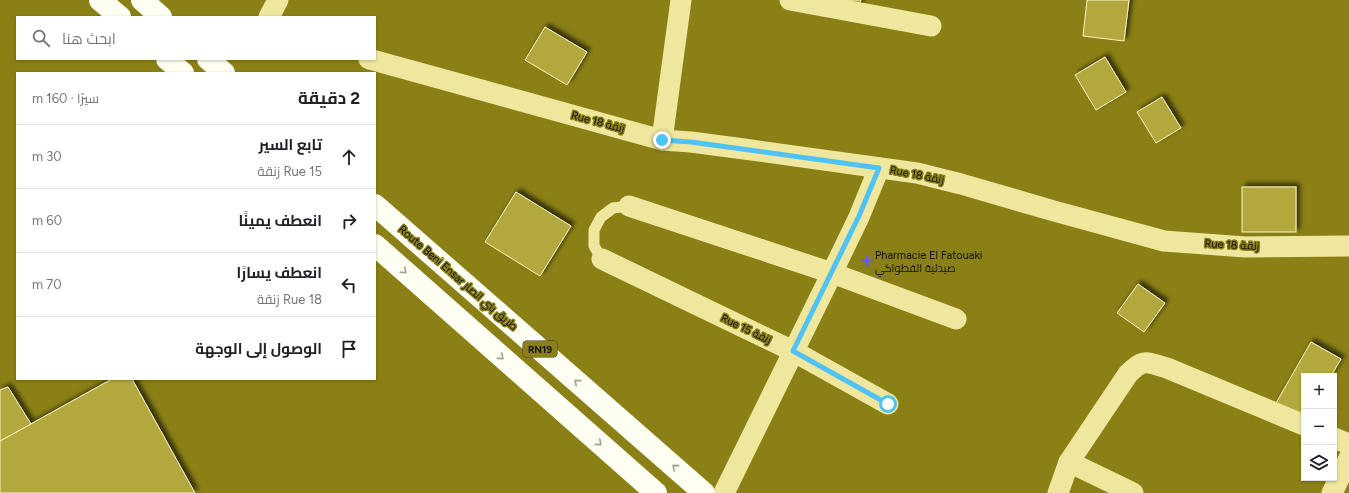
<!DOCTYPE html>
<html lang="ar">
<head>
<meta charset="utf-8">
<style>
  :root { --surface:#fff; --page:#f6f6f6; --text:#202124; --muted:#757577; --line:#e0e0e0 }
  body { margin:0; font-family:Figtree,Cairo,sans-serif; background:var(--page); color:var(--text); direction:rtl }
  .controls { position:absolute; right:12px; bottom:12px; display:grid; overflow:hidden; border-radius:0px; box-shadow:0 1px 3px #0004 }
  .controls button { width:36px; height:36px; display:grid; place-items:center; padding:0; border:0; border-bottom:1px solid var(--line); background:var(--surface); color:var(--text); font:20px sans-serif }
  .stop { position:absolute; width:12px; height:12px; margin:-9px; border:3px solid #4fc3f7; border-radius:50%; background:#fff }
  .stop.end { background:#4fc3f7; border-color:#fff; box-shadow:0 1px 4px #0008 }
  .list { margin:0; padding:0; list-style:none }
  h2 { display:flex; justify-content:space-between; align-items:center; height:52px; margin:0; padding:0 16px; font-size:17px }
  h2 small { font-size:13px; font-weight:400; color:var(--muted) }
  .list li { display:grid; grid-template-columns:26px 1fr auto; gap:12px; align-items:center; box-sizing:border-box; height:64px; padding:0 16px; border-top:1px solid var(--line) }
  .list b { display:block; font-size:15px; white-space:nowrap }
  .list p { margin:0; font-size:13px; white-space:nowrap; color:var(--muted) }
  .list em { font-size:13px; font-style:normal; color:var(--muted) }
  .icon { flex:none; width:22px; height:22px; fill:none; stroke:currentColor; stroke-width:2; stroke-linecap:round; stroke-linejoin:round }
  .map { position:relative; flex:none; width:1349px; height:493px; overflow:hidden; direction:ltr }
  .search { position:absolute; background:var(--surface); box-shadow:0 1px 3px #0004; left:16px; top:16px; width:360px; height:44px; display:flex; align-items:center; gap:10px; box-sizing:border-box; padding:0 14px; border-radius:0px; color:var(--muted); font-size:15px }
  .panel { position:absolute; background:var(--surface); box-shadow:0 1px 3px #0004; left:16px; top:72px; width:360px; height:308px; border-radius:0px; direction:rtl }
  .map>svg:first-child { display:block }
</style>
</head>
<body>
<div class="map">
<svg width="1349" height="493" viewBox="0 0 1349 493">
  <defs>
    <filter id="shadow"><feDropShadow dx="3.5" dy="-3.5" stdDeviation="2" flood-color="#0009"/></filter>
  </defs>
  <rect width="100%" height="100%" fill="#8a8015"/>
  <g fill="#b3a83d" stroke="#fbf5c3" filter="url(#shadow)">
    <path d="M 839,0 L 861,0 L 858,7 Z"/>
    <path d="M 1087,0 L 1129,0 L 1124,41 L 1083,36 Z"/>
    <path d="M 545,27 L 587,52 L 567,85 L 525,60 Z"/>
    <path d="M 1105,57 L 1126,92 L 1096,110 L 1075,75 Z"/>
    <path d="M 1162,97 L 1181,128 L 1156,143 L 1137,112 Z"/>
    <rect x="1242" y="187" width="54" height="45"/>
    <path d="M 516,192 L 571,226 L 540,276 L 485,242 Z"/>
    <path d="M 1138,284 L 1165,303 L 1144,332 L 1117,313 Z"/>
    <path d="M 1311,342 L 1341,359 L 1331,376 L 1304,376 L 1304,419 L 1276,403 Z"/>
    <path d="M 112,379 L 132,379 L 195,493 L 0,493 L 0,441 Z"/>
    <path d="M 8,387 L 31,424 L 0,441 L 0,390 Z"/>
  </g>
  <g fill="none" stroke-linecap="round" stroke-linejoin="round">
    <path stroke="#efe79d" stroke-width="11" d="M 602,259 L 594,246 L 594,230 L 601,217 L 613,208 L 629,206"/>
    <g stroke="#efe79d" stroke-width="21">
      <path d="M 790,0 L 931,26"/>
      <path d="M 269,17 L 278,0"/>
      <path d="M 369,59 L 662,140 L 691,142 L 744,149 L 917,173 L 961,184 L 1054,211 L 1164,241 L 1245,247 L 1349,246"/>
      <path d="M 662,140 L 681,0"/>
      <path d="M 629,206 L 832,273 L 956,319"/>
      <path d="M 602,259 L 793,351 L 888,404"/>
      <path d="M 1334,438 L 1349,444"/>
      <path d="M 1069,462 L 1133,493"/>
      <path d="M 724,493 L 832,273 L 859,217 L 879,168"/>
      <path d="M 1058,493 L 1069,462 L 1128,374 C 1144,358 1146,362 1167,368 L 1304,425"/>
      <path d="M 1332,493 L 1349,458"/>
    </g>
    <g stroke="#fffef2" stroke-width="22">
      <path d="M 100,0 L 120,17"/>
      <path d="M 142,0 L 161,17"/>
      <path d="M 167,59 L 183,73"/>
      <path d="M 208,59 L 224,73"/>
      <path d="M 375,205 L 704,493"/>
      <path d="M 375,245 L 656,493"/>
    </g>
  </g>
  <defs><path id="oneway-chevron" d="M-2-3.5L2.5 0L-2 3.5" fill="none" stroke-width="1.6" stroke-linecap="round" stroke-linejoin="round"/></defs>
  <g stroke="#a09f98">
    <use href="#oneway-chevron" transform="translate(404 271) rotate(42)"/>
    <use href="#oneway-chevron" transform="translate(501 357) rotate(41)"/>
    <use href="#oneway-chevron" transform="translate(577 382) rotate(-139)"/>
    <use href="#oneway-chevron" transform="translate(599 443) rotate(41)"/>
    <use href="#oneway-chevron" transform="translate(675 467) rotate(-139)"/>
  </g>
  <g fill="none" stroke-linecap="round" stroke-linejoin="round">
    <path stroke="#4fc3f7" stroke-width="5" d="M 662,140 L 691,142 L 879,168 L 859,216 L 793,351 L 888,404"/>
  </g>
  <path fill="#665bff" stroke="#8a8015" stroke-width="1.5" d="M865 255h4v4h4v4h-4v4h-4v-4h-4v-4h4z"/>
  <g text-anchor="middle" dominant-baseline="central" stroke-width="3" stroke-linejoin="round" paint-order="stroke">
    <rect fill="#8a8015" stroke="#353212" stroke-width="1" x="523" y="341" width="34" height="16" rx="3"/>
    <g font-size="10" font-weight="bold" fill="#111">
      <text x="540" y="349">RN19</text>
    </g>
    <g font-size="11" fill="#111" stroke="#8a8015">
      <text transform="translate(598 122) rotate(15)">Rue 18 زنقة</text>
      <text transform="translate(917 175) rotate(11)">Rue 18 زنقة</text>
      <text transform="translate(1232 245) rotate(3)">Rue 18 زنقة</text>
      <text transform="translate(458 278) rotate(41)">Route Beni Ensar طريق بني انصار</text>
      <text transform="translate(746 329) rotate(26)">Rue 15 زنقة</text>
    </g>
    <g font-size="11" fill="#111" stroke="#8a8015" text-anchor="start">
      <text x="875" y="255">Pharmacie El Fatouaki<tspan x="875" dy="13">صيدلية الفطواكي</tspan></text>
    </g>
  </g>
</svg>
<div class="controls">
<button>+</button>
<button>−</button>
<button><svg class="icon" aria-label="layers" viewBox="0 0 24 24"><path d="M12 4l9 5-9 5-9-5zM3 14l9 5 9-5"/></svg></button>
</div>
<div class="stop" style="left:888px;top:404px"></div>
<div class="stop end" style="left:662px;top:140px"></div>
<div class="search"><svg class="icon" aria-label="search" viewBox="0 0 24 24"><circle cx="10" cy="10" r="6"/><path d="M15 15l6 6"/></svg>ابحث هنا</div>
<section class="panel">
<h2>2 دقيقة<small>سيرًا · 160 m</small></h2>
<ul class="list">
<li><svg class="icon" aria-label="ahead" viewBox="0 0 24 24"><path d="M12 20V5M6 11l6-6 6 6"/></svg><div><b>تابع السير</b><p>Rue 15 زنقة</p></div><em>30 m</em></li>
<li><svg class="icon" aria-label="right" viewBox="0 0 24 24"><path d="M7 20v-9h11M14 6l5 5-5 5"/></svg><div><b>انعطف يمينًا</b></div><em>60 m</em></li>
<li><svg class="icon" aria-label="left" viewBox="0 0 24 24"><path d="M17 20v-9H6M10 6l-5 5 5 5"/></svg><div><b>انعطف يسارًا</b><p>Rue 18 زنقة</p></div><em>70 m</em></li>
<li><svg class="icon" aria-label="arrive" viewBox="0 0 24 24"><path d="M6 21V4h12l-3 4 3 4H6"/></svg><div><b>الوصول إلى الوجهة</b></div></li>
</ul>
</section>
</div>
</body>
</html>
